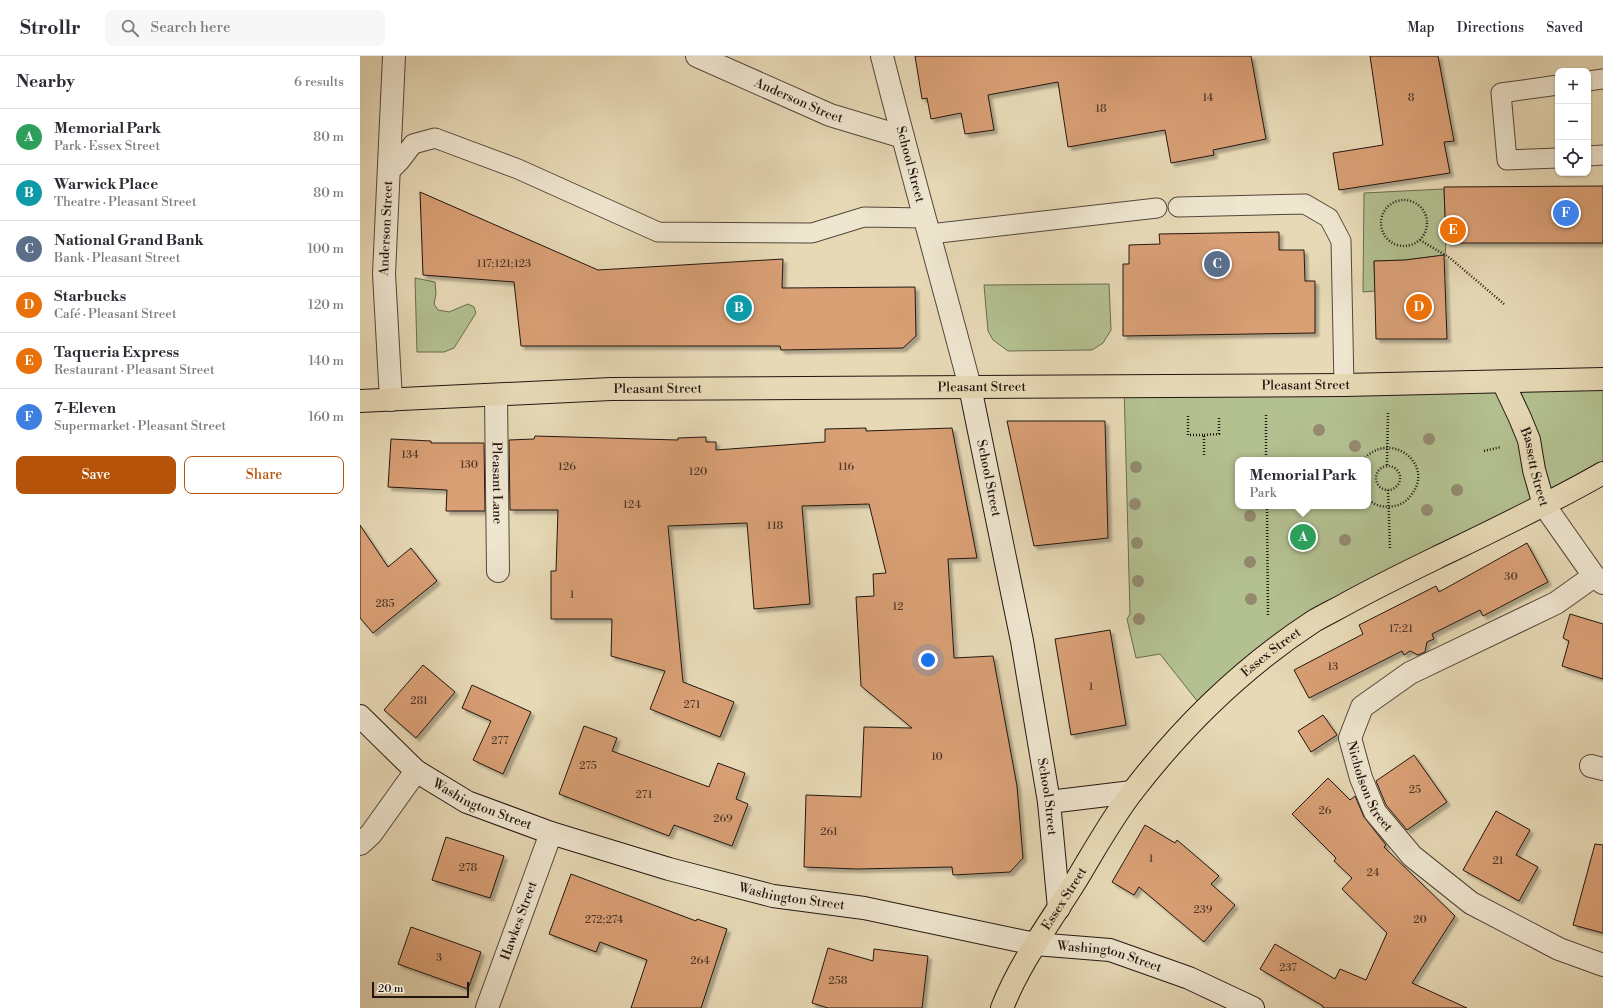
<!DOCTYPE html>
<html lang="en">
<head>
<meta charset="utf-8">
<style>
  :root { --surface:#fff; --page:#f7f7f7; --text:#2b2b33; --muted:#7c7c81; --line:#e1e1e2; --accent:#b45309 }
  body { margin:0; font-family:"Libre Bodoni",serif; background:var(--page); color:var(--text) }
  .controls { position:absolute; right:12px; top:12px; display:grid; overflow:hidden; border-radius:8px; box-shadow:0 1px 3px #0004 }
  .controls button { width:36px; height:36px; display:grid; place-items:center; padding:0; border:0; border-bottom:1px solid var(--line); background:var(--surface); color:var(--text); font:20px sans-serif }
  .scale { position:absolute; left:12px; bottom:10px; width:97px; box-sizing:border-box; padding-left:4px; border:2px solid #231610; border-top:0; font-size:11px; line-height:14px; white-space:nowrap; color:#231610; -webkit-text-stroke:3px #efe6d0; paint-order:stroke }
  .you { position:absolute; left:568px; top:604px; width:14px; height:14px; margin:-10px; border:3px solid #fff; border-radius:50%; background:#1a73e8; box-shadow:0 0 0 6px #1a73e833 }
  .badge { display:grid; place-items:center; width:26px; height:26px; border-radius:50%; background:var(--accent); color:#fff; font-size:13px; font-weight:700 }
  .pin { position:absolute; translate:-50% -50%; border:2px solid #fff; box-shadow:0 1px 4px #0006 }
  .popup { position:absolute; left:875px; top:401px; width:136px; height:52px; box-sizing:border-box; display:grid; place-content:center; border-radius:8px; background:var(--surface); filter:drop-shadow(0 1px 3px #0005); font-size:13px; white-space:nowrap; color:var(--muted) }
  .popup b { font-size:15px; color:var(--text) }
  .popup::after { content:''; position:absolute; left:50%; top:100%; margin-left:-8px; border:8px solid transparent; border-top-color:var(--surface) }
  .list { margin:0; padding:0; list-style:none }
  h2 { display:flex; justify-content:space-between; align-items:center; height:52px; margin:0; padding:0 16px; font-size:17px }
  h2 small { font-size:13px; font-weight:400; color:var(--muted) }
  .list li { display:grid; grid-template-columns:26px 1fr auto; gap:12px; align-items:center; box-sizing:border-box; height:56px; padding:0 16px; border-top:1px solid var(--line) }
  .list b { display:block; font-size:15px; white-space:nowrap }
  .list p { margin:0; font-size:13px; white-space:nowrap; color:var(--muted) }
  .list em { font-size:13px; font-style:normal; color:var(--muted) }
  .actions { display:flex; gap:8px; padding:12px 16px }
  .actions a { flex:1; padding:9px 0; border:1px solid var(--accent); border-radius:8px; text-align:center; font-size:14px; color:var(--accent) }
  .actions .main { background:var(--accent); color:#fff }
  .icon { flex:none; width:22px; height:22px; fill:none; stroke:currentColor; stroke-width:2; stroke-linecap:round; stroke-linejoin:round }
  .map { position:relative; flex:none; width:1243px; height:952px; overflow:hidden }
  header { display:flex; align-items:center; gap:24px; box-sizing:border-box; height:56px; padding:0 20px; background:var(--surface); border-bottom:1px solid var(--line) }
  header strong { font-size:19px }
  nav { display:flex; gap:22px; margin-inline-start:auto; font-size:14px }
  .search { width:280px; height:36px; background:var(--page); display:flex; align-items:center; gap:10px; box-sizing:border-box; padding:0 14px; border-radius:8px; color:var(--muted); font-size:15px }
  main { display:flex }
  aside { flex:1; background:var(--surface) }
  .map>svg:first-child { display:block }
</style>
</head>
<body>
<header>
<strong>Strollr</strong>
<div class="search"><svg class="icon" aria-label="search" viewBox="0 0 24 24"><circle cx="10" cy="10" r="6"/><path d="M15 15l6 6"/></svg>Search here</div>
<nav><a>Map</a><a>Directions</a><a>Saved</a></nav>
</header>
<main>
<aside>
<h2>Nearby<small>6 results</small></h2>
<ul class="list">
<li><span class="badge" style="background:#2e9e5b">A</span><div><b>Memorial Park</b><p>Park · Essex Street</p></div><em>80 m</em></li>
<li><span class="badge" style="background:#0f9aa8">B</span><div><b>Warwick Place</b><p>Theatre · Pleasant Street</p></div><em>80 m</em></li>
<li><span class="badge" style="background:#5c6f8a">C</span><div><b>National Grand Bank</b><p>Bank · Pleasant Street</p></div><em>100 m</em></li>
<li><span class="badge" style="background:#e8710a">D</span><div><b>Starbucks</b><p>Café · Pleasant Street</p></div><em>120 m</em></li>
<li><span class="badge" style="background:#e8710a">E</span><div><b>Taqueria Express</b><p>Restaurant · Pleasant Street</p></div><em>140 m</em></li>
<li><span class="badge" style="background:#3f7fe0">F</span><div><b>7-Eleven</b><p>Supermarket · Pleasant Street</p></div><em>160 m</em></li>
</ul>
<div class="actions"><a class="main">Save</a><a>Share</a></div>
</aside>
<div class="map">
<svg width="1243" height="952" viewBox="0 0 1243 952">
  <defs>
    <filter id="shadow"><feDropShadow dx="3.5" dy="3.5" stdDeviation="1" flood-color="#0004"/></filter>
  </defs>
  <rect width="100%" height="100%" fill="#e7d9b6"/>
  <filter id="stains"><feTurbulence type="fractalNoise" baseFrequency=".005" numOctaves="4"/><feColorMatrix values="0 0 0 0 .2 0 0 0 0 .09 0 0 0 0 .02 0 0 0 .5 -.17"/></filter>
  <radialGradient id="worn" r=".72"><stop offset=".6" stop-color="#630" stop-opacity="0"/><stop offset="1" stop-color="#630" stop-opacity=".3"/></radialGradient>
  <g fill="#b3c090" stroke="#6b6b50" fill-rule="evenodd">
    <path d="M 1084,133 L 1086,187 L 1085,199 L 1045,204 L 1014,205 L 1015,235 L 1003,236 L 1004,137 Z"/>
    <path d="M 55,222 L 75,226 L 76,238 L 74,248 L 78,254 L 89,256 L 108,248 L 114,251 L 116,257 L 94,292 L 84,296 L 57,296 Z"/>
    <path d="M 749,228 L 751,274 L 743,287 L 732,294 L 648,295 L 633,284 L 628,275 L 624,229 Z"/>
    <path d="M 1243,323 L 1243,417 L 956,564 L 845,655 L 800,598 L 776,602 L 767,563 L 770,558 L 764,329 ZM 878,404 L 1008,404 L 1008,450 L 878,450 Z"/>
  </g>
  <g fill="#d99f74" stroke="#231610" filter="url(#shadow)">
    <path d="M 555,0 L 891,0 L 906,83 L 853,94 L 854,99 L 811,107 L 805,74 L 708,91 L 698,26 L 628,39 L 634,74 L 605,78 L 601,57 L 571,63 L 567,42 L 562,43 Z"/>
    <path d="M 1010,0 L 1078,0 L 1094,85 L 1084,86 L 1090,117 L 979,134 L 973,97 L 1023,89 Z"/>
    <path d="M 1243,130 L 1243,187 L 1086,187 L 1084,131 Z"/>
    <path d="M 60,136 L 238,214 L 423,203 L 422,232 L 555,231 L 556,280 L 543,292 L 421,294 L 420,290 L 161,290 L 154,226 L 63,219 Z"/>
    <path d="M 919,176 L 919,194 L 944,194 L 945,225 L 955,225 L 955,277 L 763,280 L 763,208 L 769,208 L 769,189 L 800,188 L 799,178 Z"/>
    <path d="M 1084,199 L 1087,283 L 1016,283 L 1014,205 L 1045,204 Z"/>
    <path d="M 647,365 L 745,365 L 748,482 L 674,490 Z"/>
    <path d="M 506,372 L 506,375 L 592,372 L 617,502 L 588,503 L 594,602 L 633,600 L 657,730 L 663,802 L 650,816 L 593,819 L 592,811 L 497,813 L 444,811 L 446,739 L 501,741 L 504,671 L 552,672 L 501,630 L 496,541 L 514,540 L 513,518 L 526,517 L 509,448 L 442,450 L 450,548 L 394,553 L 387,467 L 308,470 L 323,626 L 374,646 L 360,681 L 290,653 L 305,615 L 251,600 L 252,563 L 191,563 L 191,515 L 196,515 L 198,454 L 150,454 L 149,384 L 174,383 L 175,380 L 318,384 L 318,382 L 346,381 L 346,386 L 356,386 L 356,394 L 465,386 L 465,373 Z"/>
    <path d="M 31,383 L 71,385 L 71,387 L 124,387 L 125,455 L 86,455 L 87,434 L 28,431 Z"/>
    <path d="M 0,469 L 28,511 L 51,492 L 77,525 L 13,577 L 0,562 Z"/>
    <path d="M 1167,487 L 1188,526 L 1123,560 L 1120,554 L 1072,578 L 1074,583 L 1067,586 L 1065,596 L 1058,599 L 1050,595 L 1044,599 L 1042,595 L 949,642 L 934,614 L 1003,578 L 999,569 L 1076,530 L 1079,536 Z"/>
    <path d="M 1210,558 L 1243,568 L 1243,623 L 1202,610 L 1209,585 L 1203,582 Z"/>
    <path d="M 750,574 L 766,669 L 711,679 L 695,583 Z"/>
    <path d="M 63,609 L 95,636 L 56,682 L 24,654 Z"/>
    <path d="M 112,629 L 171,656 L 143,718 L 113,704 L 131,665 L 102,652 Z"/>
    <path d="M 963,659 L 977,679 L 951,696 L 938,675 Z"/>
    <path d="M 224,670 L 257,682 L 252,695 L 349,731 L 358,707 L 385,717 L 376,743 L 388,748 L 372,790 L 314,769 L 309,780 L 199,738 Z"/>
    <path d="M 1054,699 L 1087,746 L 1047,774 L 1026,749 L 1016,725 Z"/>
    <path d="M 968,722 L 990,744 L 995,740 L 1004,761 L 1026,789 L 1024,791 L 1095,860 L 1052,927 L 1107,952 L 963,952 L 963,950 L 900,913 L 915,888 L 975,923 L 980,913 L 1006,924 L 1027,877 L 982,833 L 992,822 L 974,805 L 976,802 L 932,758 Z"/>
    <path d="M 1136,755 L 1170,774 L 1156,799 L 1178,811 L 1159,845 L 1103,814 Z"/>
    <path d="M 785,769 L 815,787 L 817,784 L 859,820 L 851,828 L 875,849 L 844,886 L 779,831 L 774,839 L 752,826 Z"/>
    <path d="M 86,781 L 144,800 L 130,842 L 72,824 Z"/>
    <path d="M 1235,788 L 1243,789 L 1243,877 L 1213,869 Z"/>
    <path d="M 211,818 L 336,865 L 337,863 L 367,873 L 341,952 L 271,952 L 287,904 L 240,886 L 236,896 L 189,878 Z"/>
    <path d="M 51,871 L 121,896 L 108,933 L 38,908 Z"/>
    <path d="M 468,892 L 513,905 L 514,893 L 568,900 L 562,952 L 468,952 L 452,947 Z"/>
  </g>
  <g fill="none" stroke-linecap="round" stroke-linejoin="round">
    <g stroke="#54473a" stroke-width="21">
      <g id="service">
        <path d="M 1228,25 L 1243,23"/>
        <path d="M 1198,29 L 1141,37 L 1147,104 L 1198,102"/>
        <path d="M 1228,100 L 1243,99"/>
        <path d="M 28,117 L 40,105 L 53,88 L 75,82 L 158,113 L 298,176 L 452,177 L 504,161 L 565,162"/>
        <path d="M 818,151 L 945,148 L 969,162 L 981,185 L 984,329"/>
        <path d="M 570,178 L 797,152"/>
      </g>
    </g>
    <g stroke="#54473a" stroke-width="24">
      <g id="minor">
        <path id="s1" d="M 337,0 L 470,59 L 543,81"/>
        <path id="s2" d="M 522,0 C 550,111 581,220 610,331"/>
        <path id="s3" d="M 136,339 L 138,515"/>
        <path id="s4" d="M 31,344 L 24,218 L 34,0"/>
        <path d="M 1184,449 L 1234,520 L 1243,527"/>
        <path id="s5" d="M 1234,520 L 1196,547 L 1050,617 L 1002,651 L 990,682 L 1001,722 L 1015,756 L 1052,800 L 1111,847 L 1199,893 L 1243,909"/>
        <path d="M 1231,710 L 1243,713"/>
        <path d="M 0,788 L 11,778 L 56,715"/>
        <path id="s6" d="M 127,952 L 191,777"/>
      </g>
    </g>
    <g stroke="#231610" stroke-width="24">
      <g id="secondary">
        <path id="s7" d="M 610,331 L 662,585 L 689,746 L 699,852"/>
        <path id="s8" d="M 0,660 L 56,715 L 107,746 L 191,777 L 309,813 L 413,840 L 504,852 L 675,888 L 750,894 L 829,922 L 893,952"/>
        <path d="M 689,746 L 772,736"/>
      </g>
    </g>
    <g stroke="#231610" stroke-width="24">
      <g id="primary">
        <path id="s9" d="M 1143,326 L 1160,362 L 1169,384 L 1174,414 L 1184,449"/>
        <path id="s10" d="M 0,345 L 251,333 L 984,329 L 1243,323"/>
        <path id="s11" d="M 642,952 C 660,906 691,865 717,823 C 735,793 752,762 773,735 C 823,670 885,610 954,565 C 966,558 979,552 991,545 C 1019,530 1047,516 1076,502 C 1132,475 1189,448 1243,417"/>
      </g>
    </g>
    <g stroke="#231610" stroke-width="2.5" stroke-dasharray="1 2" stroke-linecap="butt">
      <circle cx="1044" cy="167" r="23"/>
      <path d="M 1060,184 L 1090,202 L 1144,248"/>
      <path d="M 906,359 L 906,404"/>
      <path d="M 828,360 L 828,379 L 844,379 L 844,399"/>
      <path d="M 844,379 L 859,378 L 859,360"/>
      <path d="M 1124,395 L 1141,391"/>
      <path d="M 1003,404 C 1031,372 1076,410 1051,439 C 1047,445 1041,449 1034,450 C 1025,452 1015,450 1008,443"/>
      <path d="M 1027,409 L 1028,356"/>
      <circle cx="1028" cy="422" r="12"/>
      <path d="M 1028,434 L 1030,494"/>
      <path d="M 907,450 L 908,561"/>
    </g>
    <use href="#service" stroke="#efe6d0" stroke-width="19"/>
    <use href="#minor" stroke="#efe6d0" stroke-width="22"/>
    <use href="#secondary" stroke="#efe6d0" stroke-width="22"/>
    <use href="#primary" stroke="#e7d9b6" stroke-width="22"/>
  </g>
  <g fill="#938a70">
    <circle cx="959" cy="374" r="6"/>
    <circle cx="1069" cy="383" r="6"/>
    <circle cx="995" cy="390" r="6"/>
    <circle cx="776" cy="411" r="6"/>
    <circle cx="1097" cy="434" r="6"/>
    <circle cx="775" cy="448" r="6"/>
    <circle cx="1067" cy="454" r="6"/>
    <circle cx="890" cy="460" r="6"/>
    <circle cx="985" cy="484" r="6"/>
    <circle cx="777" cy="487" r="6"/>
    <circle cx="890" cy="506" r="6"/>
    <circle cx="778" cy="525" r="6"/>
    <circle cx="891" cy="543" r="6"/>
    <circle cx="779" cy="563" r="6"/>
  </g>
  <g text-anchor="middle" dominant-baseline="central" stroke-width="4" stroke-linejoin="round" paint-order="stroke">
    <g font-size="11" fill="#503829">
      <text x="848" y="42">14</text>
      <text x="1051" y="42">8</text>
      <text x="741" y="53">18</text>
      <text x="144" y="208">117;121;123</text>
      <text x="50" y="399">134</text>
      <text x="109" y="409">130</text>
      <text x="207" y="411">126</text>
      <text x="486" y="411">116</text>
      <text x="338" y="416">120</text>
      <text x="272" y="449">124</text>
      <text x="415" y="470">118</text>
      <text x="1151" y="521">30</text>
      <text x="212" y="539">1</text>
      <text x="25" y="548">285</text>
      <text x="538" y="551">12</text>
      <text x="1041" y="573">17;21</text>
      <text x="973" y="611">13</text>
      <text x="731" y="631">1</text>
      <text x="59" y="645">281</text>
      <text x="332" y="649">271</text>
      <text x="140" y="685">277</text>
      <text x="577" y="701">10</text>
      <text x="228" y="710">275</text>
      <text x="1055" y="734">25</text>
      <text x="284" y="739">271</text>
      <text x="965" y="755">26</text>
      <text x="363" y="763">269</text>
      <text x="469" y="776">261</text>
      <text x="791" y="803">1</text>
      <text x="1138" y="805">21</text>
      <text x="108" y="812">278</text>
      <text x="1013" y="817">24</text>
      <text x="843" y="854">239</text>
      <text x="244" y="864">272;274</text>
      <text x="1060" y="864">20</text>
      <text x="79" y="902">3</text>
      <text x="340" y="905">264</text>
      <text x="928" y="912">237</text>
      <text x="478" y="925">258</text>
    </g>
    <g font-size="13" fill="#231610" stroke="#efe6d0">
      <text stroke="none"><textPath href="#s1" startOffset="111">Anderson Street</textPath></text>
      <text stroke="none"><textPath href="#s2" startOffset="112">School Street</textPath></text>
      <text stroke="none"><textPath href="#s4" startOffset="172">Anderson Street</textPath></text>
      <text stroke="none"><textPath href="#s10" startOffset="946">Pleasant Street</textPath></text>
      <text stroke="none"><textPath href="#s10" startOffset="622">Pleasant Street</textPath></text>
      <text stroke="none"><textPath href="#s10" startOffset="298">Pleasant Street</textPath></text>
      <text stroke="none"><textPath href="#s9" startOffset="91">Bassett Street</textPath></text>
      <text stroke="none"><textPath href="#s7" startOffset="93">School Street</textPath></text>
      <text stroke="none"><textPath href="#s3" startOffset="88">Pleasant Lane</textPath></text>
      <text stroke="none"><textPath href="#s11" startOffset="450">Essex Street</textPath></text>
      <text stroke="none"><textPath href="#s5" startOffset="353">Nicholson Street</textPath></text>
      <text stroke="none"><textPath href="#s7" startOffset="417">School Street</textPath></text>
      <text stroke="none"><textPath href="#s8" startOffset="153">Washington Street</textPath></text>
      <text stroke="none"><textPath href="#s8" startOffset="477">Washington Street</textPath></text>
      <text stroke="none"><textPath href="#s11" startOffset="126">Essex Street</textPath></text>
      <text stroke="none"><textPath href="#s6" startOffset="93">Hawkes Street</textPath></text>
      <text stroke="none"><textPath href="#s8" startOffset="801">Washington Street</textPath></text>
    </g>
  </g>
  <rect width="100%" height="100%" filter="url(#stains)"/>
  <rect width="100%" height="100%" fill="url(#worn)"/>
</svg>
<div class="controls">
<button>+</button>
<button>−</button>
<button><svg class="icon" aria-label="locate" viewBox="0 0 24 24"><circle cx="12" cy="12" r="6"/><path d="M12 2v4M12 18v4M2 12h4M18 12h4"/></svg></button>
</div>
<div class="scale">20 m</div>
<div class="you"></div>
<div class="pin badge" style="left:943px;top:481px;background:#2e9e5b">A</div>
<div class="popup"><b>Memorial Park</b>Park</div>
<div class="pin badge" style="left:379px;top:252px;background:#0f9aa8">B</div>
<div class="pin badge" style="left:857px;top:208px;background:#5c6f8a">C</div>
<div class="pin badge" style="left:1059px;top:251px;background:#e8710a">D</div>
<div class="pin badge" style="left:1093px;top:174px;background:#e8710a">E</div>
<div class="pin badge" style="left:1206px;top:157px;background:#3f7fe0">F</div>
</div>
</main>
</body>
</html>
